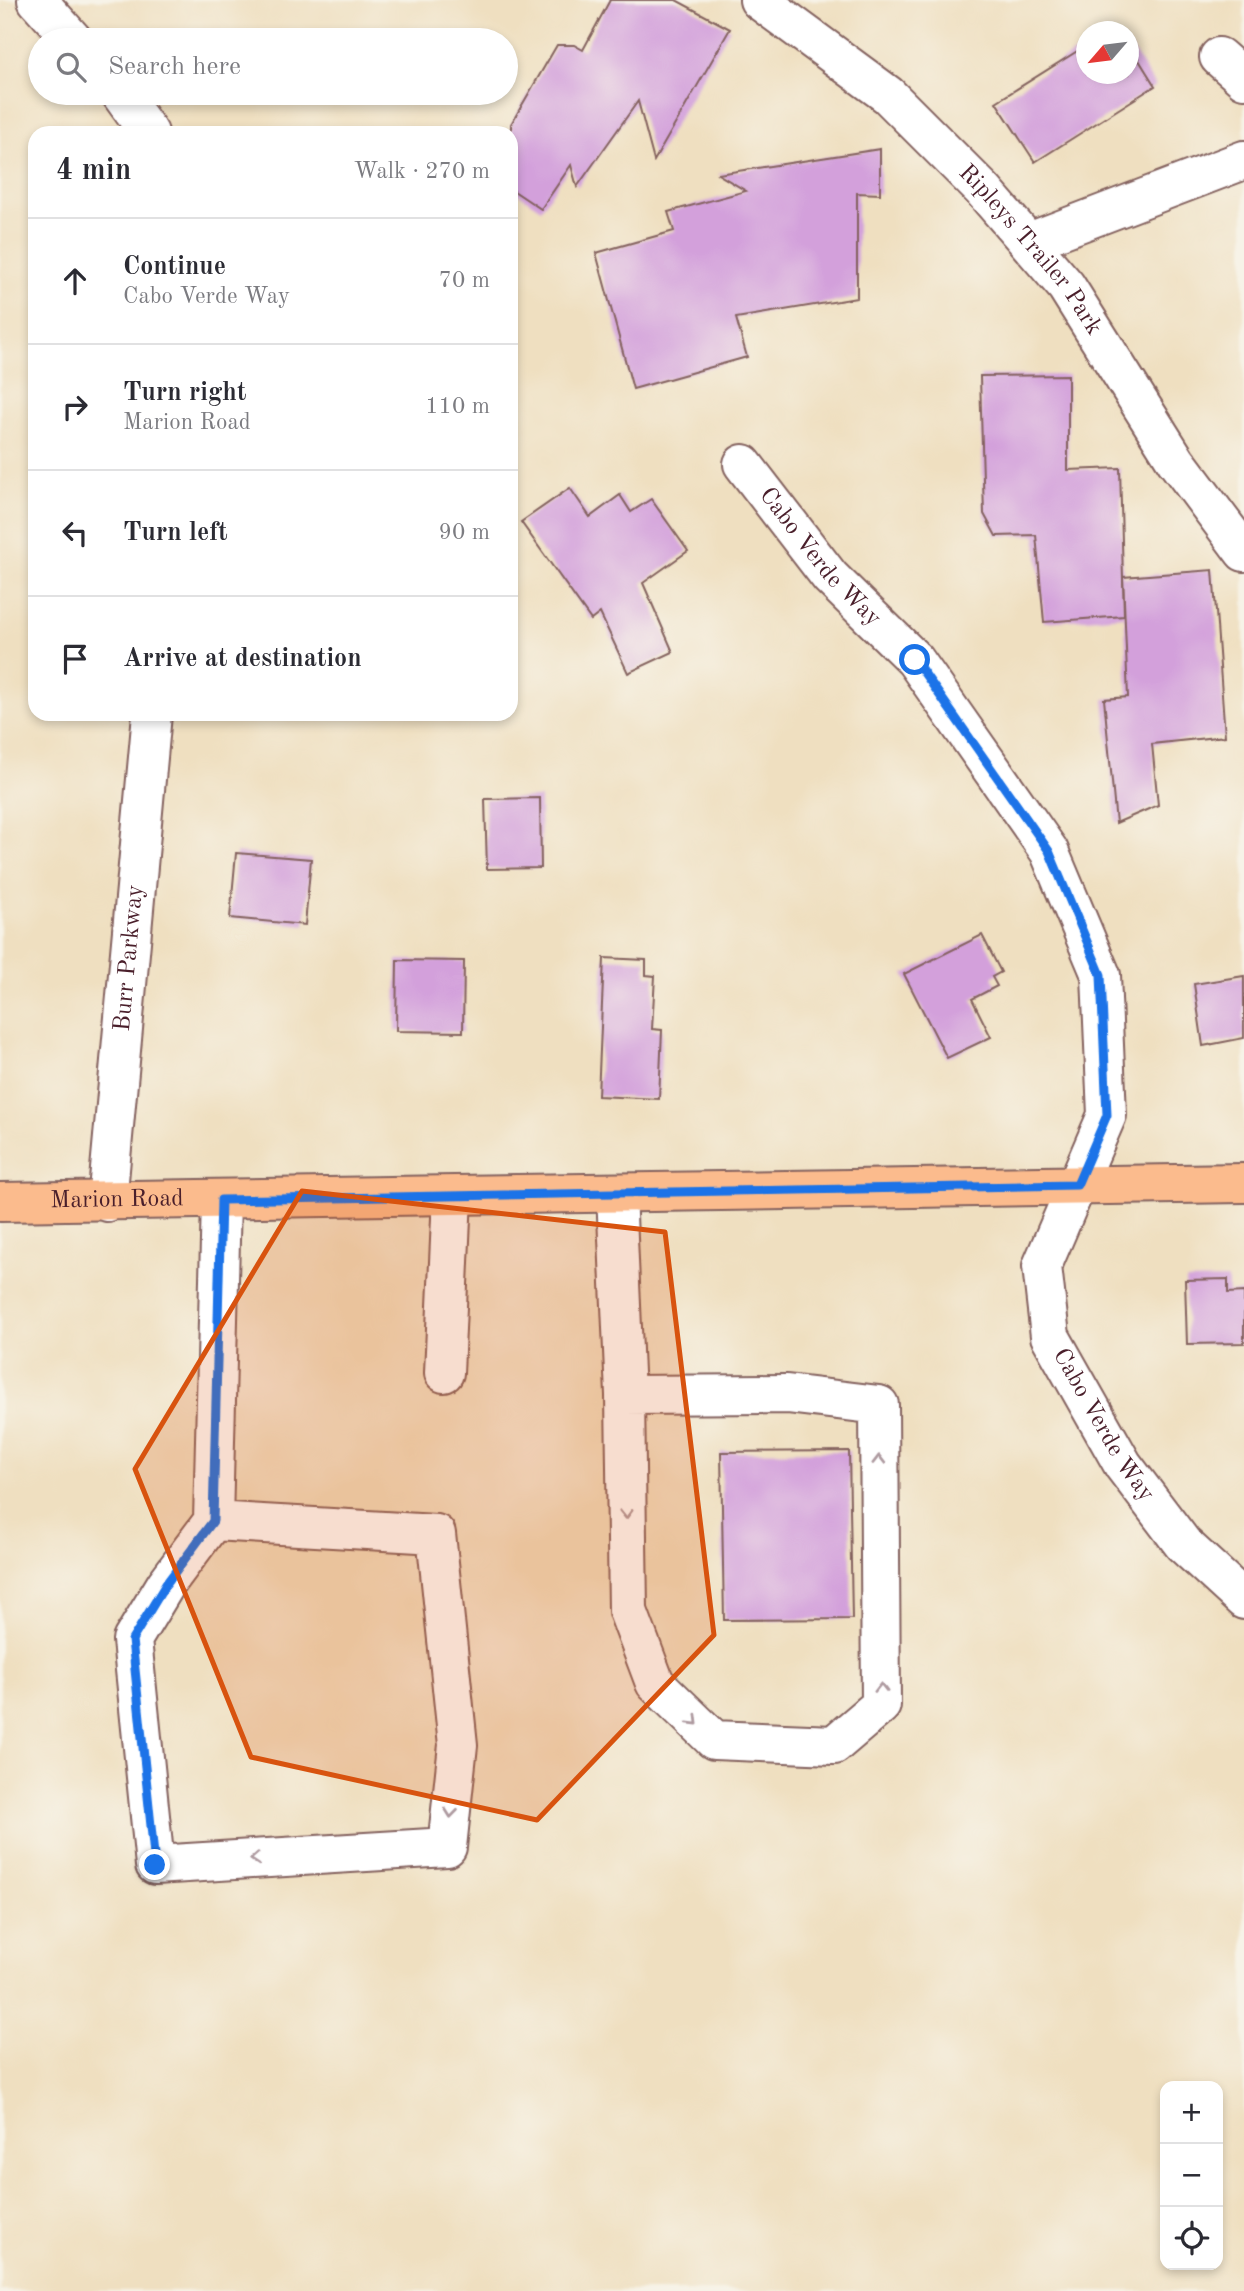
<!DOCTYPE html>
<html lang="en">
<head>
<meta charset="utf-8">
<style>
  :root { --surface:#fff; --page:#f2f2f3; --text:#2b2b33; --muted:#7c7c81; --line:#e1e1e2 }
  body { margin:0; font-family:"Old Standard TT",serif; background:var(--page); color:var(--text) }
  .controls { position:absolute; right:21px; bottom:21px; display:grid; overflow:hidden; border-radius:14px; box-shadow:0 4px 10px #0003 }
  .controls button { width:63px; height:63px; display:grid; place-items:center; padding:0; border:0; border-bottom:2px solid var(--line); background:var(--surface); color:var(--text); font:35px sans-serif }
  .compass { position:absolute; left:1076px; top:21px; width:63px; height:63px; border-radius:50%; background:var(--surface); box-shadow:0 4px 10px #0003; rotate:242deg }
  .stop { position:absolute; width:21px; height:21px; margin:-16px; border:5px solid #1a73e8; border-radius:50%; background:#fff }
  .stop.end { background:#1a73e8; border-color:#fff; box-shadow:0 2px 7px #0008 }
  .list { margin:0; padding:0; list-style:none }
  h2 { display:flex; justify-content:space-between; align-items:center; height:91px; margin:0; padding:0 28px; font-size:30px }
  h2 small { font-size:23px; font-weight:400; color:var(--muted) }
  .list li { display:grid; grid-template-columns:46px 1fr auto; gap:21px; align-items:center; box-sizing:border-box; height:126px; padding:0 28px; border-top:2px solid var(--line) }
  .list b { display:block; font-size:26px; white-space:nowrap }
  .list p { margin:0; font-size:23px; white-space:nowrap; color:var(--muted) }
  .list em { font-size:23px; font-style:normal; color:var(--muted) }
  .icon { flex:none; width:38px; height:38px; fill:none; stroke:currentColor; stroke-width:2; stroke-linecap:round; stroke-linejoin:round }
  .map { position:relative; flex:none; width:1244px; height:2291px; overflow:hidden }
  .search { position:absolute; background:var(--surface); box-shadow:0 4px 10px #0003; left:28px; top:28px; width:490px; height:77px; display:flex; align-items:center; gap:18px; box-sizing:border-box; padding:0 24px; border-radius:38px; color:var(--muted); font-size:26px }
  .panel { position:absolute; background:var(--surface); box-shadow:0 4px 10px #0003; left:28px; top:126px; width:490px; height:595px; border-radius:21px }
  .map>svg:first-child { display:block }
</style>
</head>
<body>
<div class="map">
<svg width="1244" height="2291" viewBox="0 0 1244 2291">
  <rect width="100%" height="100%" fill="#f7f3e8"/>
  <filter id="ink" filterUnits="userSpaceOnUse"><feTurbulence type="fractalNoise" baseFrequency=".0143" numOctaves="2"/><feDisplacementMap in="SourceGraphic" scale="14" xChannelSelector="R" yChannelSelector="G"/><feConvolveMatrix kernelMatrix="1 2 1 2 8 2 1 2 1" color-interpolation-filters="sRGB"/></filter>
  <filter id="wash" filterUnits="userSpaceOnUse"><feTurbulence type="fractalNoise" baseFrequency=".00686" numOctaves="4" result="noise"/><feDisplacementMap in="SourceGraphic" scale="28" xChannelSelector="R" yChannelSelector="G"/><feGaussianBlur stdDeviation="1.57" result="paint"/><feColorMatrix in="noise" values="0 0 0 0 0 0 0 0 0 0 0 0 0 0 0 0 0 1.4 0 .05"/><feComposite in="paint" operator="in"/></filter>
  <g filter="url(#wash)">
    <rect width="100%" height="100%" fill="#efdfc0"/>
    <g id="blocks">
      <g fill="#d3a0db">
        <path d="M 610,0 L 676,0 L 730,29 L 654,161 L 638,101 L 577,187 L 571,165 L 541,209 L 511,189 L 511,124 L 557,45 L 574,45 L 583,50 Z"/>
        <path d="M 1129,44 L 1155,86 L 1035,162 L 996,102 L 1087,45 L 1087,74 L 1129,74 Z"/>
        <path d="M 880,149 L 880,194 L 857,193 L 857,298 L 736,318 L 747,357 L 633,389 L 596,253 L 674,231 L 668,212 L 746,191 L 718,174 Z"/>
        <path d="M 1068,375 L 1068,470 L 1120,468 L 1124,616 L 1044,622 L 1036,535 L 996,536 L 984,514 L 980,376 Z"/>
        <path d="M 570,488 L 590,517 L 620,495 L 631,512 L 651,499 L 688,551 L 643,583 L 673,652 L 628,673 L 600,613 L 591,620 L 521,522 Z"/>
        <path d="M 1213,570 L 1225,736 L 1152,744 L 1158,805 L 1116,823 L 1104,699 L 1128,697 L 1123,577 Z"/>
        <path d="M 540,798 L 541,868 L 487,869 L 485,799 Z"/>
        <path d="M 236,853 L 311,859 L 305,925 L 230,918 Z"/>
        <path d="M 982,935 L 1001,972 L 992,977 L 997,986 L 972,999 L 991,1037 L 947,1058 L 904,974 Z"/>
        <path d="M 604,958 L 646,960 L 646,975 L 655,976 L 652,1029 L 662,1030 L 659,1099 L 598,1096 Z"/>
        <path d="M 397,960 L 464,961 L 463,1032 L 396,1031 Z"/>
        <path d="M 1244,976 L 1244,1038 L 1203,1046 L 1194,984 Z"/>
        <path d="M 1228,1279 L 1228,1293 L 1244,1292 L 1244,1343 L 1187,1344 L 1185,1280 Z"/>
        <path d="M 849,1451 L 852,1619 L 724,1620 L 721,1452 Z"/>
      </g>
    </g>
  </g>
  <g filter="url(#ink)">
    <use href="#blocks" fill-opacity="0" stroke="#84625f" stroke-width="2"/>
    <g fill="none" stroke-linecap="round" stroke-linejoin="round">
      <g stroke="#84625f" stroke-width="42">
        <g id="minor">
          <path d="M 37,0 L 73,40"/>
          <path id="s1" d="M 759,0 L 888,95 L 982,189 L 1066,286 L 1176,461 L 1244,552"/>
          <path d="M 1219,57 L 1244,79"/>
          <path d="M 120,93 L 149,133"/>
          <path d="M 1029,242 L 1244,160"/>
          <path id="s2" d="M 743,464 L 830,577 L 915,660 L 1049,851 L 1101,975 L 1107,1115 L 1042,1266 L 1050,1336 L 1123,1465 L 1183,1544 L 1244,1600"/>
          <path d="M 616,1193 L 625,1395 L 628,1611 L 655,1683 L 714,1740 L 834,1745 L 881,1705 L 879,1405 L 787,1394 L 625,1395"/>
          <path id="s3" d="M 107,1202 L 152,714"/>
          <path d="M 444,1373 L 452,1196"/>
          <path d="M 213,1521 L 166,1584 L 132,1640 L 155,1865 L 447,1847 L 458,1745 L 436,1534 L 213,1521 L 221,1200"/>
        </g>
      </g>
      <g stroke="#84625f" stroke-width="42">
        <g id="major">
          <path id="s4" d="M 0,1202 L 1244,1183"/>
        </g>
      </g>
      <use href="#minor" stroke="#fff" stroke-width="38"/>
      <use href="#major" stroke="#fbbb8d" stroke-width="38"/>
    </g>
    <defs><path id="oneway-chevron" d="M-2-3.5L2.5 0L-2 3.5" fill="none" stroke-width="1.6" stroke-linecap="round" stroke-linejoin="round" transform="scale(1.75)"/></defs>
    <g stroke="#ae9aa0">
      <use href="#oneway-chevron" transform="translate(879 1460) rotate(-90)"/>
      <use href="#oneway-chevron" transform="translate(626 1514) rotate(89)"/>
      <use href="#oneway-chevron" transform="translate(881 1688) rotate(-90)"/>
      <use href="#oneway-chevron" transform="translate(694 1721) rotate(45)"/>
      <use href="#oneway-chevron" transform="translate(451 1813) rotate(96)"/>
      <use href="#oneway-chevron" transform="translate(255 1859) rotate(176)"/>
    </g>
  </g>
  <g fill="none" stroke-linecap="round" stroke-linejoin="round" filter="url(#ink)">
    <path stroke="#1a73e8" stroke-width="9" d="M 155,1865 L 132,1640 L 166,1584 L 213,1521 L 221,1200 L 1077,1185 L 1107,1115 L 1101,975 L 1049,851 L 915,660"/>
  </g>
  <path fill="#d8530f" fill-opacity="0.2" stroke="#d8530f" stroke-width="5" stroke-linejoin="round" d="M 302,1191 L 665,1232 L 714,1635 L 537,1820 L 251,1757 L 135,1469 Z"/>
  <g text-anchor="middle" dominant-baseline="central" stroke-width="6" stroke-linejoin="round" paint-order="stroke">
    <g font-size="24" fill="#4a1f2b" stroke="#f7f3e8">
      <text stroke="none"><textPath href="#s1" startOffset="371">Ripleys Trailer Park</textPath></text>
      <text stroke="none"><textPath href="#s2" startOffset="121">Cabo Verde Way</textPath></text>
      <text stroke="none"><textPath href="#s3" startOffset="245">Burr Parkway</textPath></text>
      <text stroke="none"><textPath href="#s4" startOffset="117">Marion Road</textPath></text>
      <text stroke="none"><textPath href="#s2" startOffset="1108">Cabo Verde Way</textPath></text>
    </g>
  </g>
</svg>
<div class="controls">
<button>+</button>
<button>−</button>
<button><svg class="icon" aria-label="locate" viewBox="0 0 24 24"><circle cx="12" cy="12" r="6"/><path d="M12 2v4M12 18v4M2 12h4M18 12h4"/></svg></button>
</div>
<svg class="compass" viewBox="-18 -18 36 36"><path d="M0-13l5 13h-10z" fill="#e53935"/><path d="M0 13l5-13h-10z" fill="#7c7c81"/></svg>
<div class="stop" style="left:915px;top:660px"></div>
<div class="stop end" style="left:155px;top:1865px"></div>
<div class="search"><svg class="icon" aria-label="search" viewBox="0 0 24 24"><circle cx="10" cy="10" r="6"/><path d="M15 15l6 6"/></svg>Search here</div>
<section class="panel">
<h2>4 min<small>Walk · 270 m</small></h2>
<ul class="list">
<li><svg class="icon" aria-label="ahead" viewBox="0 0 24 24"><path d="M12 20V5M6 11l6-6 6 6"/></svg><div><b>Continue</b><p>Cabo Verde Way</p></div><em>70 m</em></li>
<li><svg class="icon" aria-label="right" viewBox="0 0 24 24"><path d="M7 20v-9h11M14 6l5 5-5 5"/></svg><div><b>Turn right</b><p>Marion Road</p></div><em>110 m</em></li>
<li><svg class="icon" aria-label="left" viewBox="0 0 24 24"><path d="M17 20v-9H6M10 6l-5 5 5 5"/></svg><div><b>Turn left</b></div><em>90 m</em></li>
<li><svg class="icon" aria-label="arrive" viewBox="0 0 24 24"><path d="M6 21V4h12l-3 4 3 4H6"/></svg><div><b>Arrive at destination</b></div></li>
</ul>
</section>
</div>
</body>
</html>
